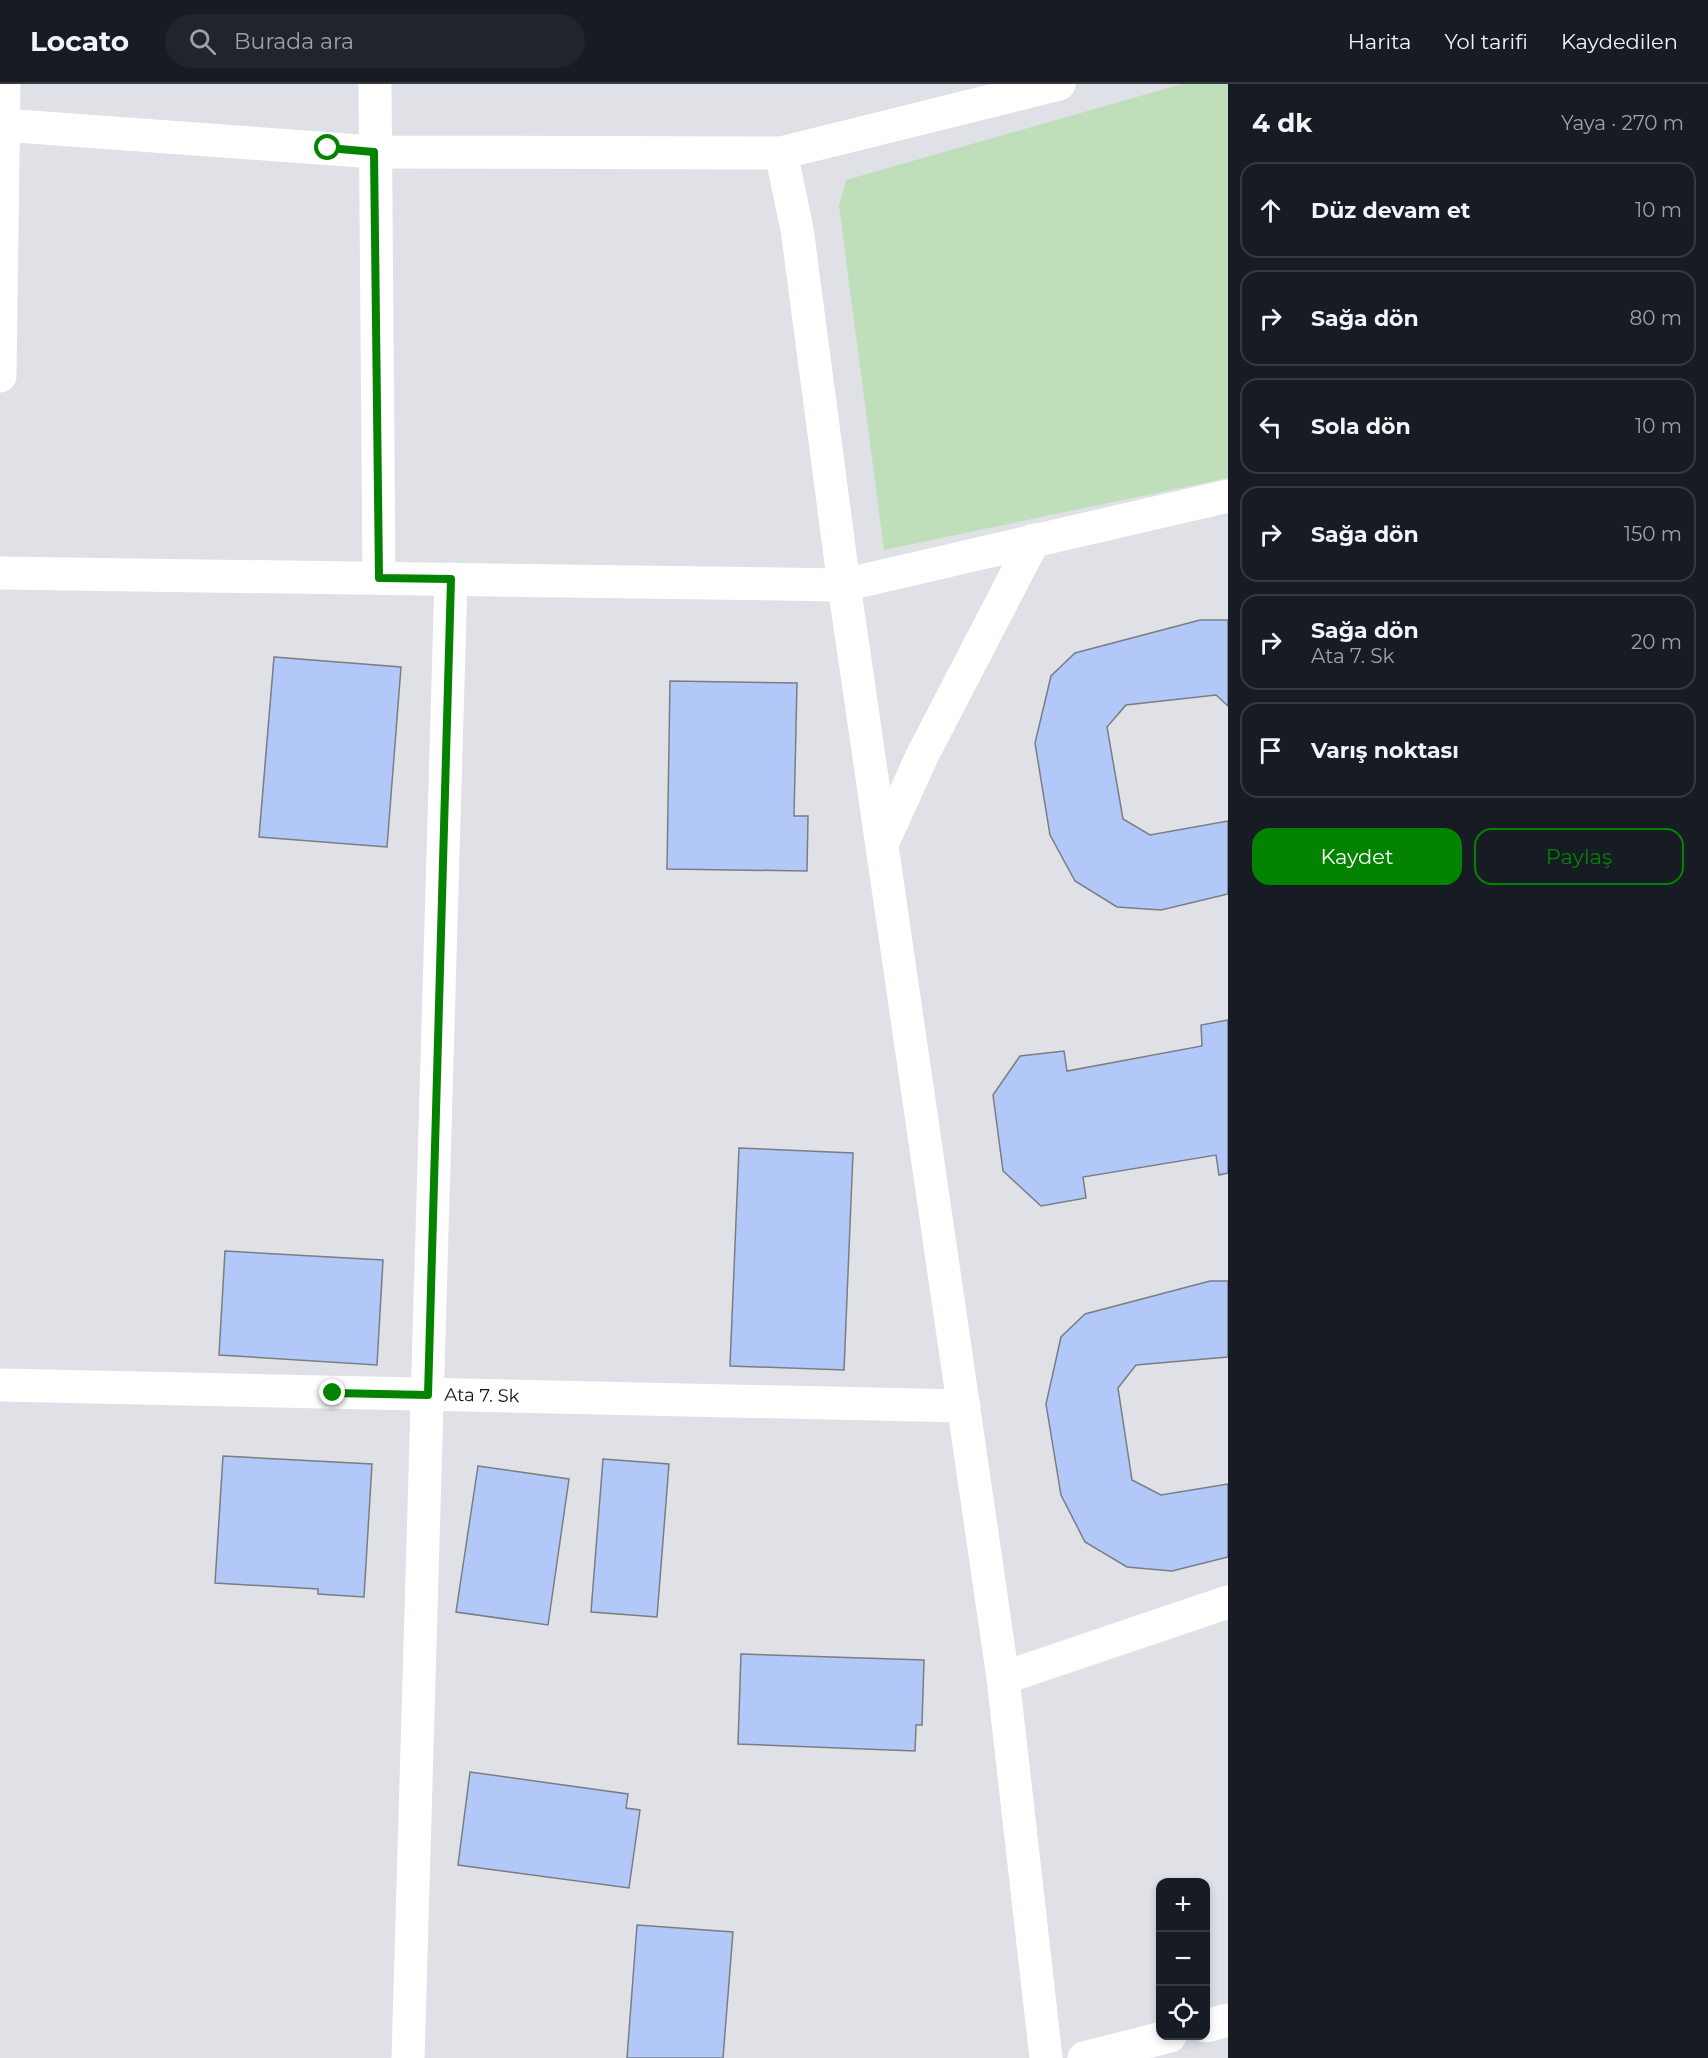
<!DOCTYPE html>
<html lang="tr">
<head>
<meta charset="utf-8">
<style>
  :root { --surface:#171b24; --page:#20242c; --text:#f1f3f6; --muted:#9ea1a6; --line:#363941; --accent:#048300 }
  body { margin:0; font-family:Montserrat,sans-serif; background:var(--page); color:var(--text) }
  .controls { position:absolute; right:18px; bottom:18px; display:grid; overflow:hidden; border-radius:12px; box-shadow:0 3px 9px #0003 }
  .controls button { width:54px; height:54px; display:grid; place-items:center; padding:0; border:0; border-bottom:2px solid var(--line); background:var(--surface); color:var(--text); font:30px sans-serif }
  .stop { position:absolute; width:18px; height:18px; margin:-14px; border:4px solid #048300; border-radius:50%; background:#fff }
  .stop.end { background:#048300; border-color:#fff; box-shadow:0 2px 6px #0008 }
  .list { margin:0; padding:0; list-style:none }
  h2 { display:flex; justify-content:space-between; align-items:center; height:78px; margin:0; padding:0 24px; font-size:26px }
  h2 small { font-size:20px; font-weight:400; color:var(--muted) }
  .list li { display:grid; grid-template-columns:39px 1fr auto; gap:18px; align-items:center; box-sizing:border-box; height:96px; margin:0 12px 12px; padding:0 12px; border:2px solid var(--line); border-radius:18px }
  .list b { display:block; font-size:22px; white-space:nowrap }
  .list p { margin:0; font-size:20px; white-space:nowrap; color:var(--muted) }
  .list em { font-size:20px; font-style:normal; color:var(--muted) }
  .actions { display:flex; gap:12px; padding:18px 24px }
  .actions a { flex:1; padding:14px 0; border:2px solid var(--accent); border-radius:18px; text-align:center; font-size:21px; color:var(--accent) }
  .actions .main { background:var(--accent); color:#fff }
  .icon { flex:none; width:33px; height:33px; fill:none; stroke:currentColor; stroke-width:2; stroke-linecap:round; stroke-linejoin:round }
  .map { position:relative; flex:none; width:1228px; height:1974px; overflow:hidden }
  header { display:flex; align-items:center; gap:36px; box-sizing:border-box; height:84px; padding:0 30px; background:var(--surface); border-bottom:2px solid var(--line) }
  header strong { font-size:28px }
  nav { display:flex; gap:33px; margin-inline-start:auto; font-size:21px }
  .search { width:420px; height:54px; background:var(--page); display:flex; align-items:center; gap:15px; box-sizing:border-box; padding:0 21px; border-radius:33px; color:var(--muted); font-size:22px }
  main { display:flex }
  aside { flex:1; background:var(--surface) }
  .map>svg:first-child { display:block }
</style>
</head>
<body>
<header>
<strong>Locato</strong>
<div class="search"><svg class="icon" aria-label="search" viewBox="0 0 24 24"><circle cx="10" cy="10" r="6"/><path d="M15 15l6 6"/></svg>Burada ara</div>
<nav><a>Harita</a><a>Yol tarifi</a><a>Kaydedilen</a></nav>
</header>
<main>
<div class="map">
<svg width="1228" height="1974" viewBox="0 0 1228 1974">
  <rect width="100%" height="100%" fill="#dfe1e7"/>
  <path fill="#bedfba" d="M 1182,0 L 1228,0 L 1228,394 L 884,466 L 839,122 L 846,96 Z"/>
  <g fill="#b2c8f8" stroke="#7b7d82" stroke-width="1.5">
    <path d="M 1200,536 L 1228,536 L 1228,622 L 1216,611 L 1126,621 L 1107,643 L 1123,735 L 1150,751 L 1228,737 L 1228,810 L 1161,826 L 1117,823 L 1075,797 L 1050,751 L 1035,659 L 1051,592 L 1075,569 Z"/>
    <path d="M 274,573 L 401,583 L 387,763 L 259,753 Z"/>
    <path d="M 670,597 L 797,599 L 794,732 L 808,732 L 807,787 L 667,785 Z"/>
    <path d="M 1228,936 L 1228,1089 L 1219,1091 L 1216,1071 L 1083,1093 L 1086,1114 L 1041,1122 L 1003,1087 L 993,1011 L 1020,972 L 1064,967 L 1067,987 L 1202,962 L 1201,941 Z"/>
    <path d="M 739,1064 L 853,1069 L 844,1286 L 730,1282 Z"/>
    <path d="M 225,1167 L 383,1176 L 377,1281 L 219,1271 Z"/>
    <path d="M 1210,1197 L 1228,1197 L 1228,1273 L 1136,1281 L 1118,1304 L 1132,1396 L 1161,1411 L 1228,1400 L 1228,1473 L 1172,1487 L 1127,1483 L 1085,1458 L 1061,1411 L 1046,1320 L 1061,1253 L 1085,1230 Z"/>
    <path d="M 223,1372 L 372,1380 L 364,1513 L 318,1510 L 318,1505 L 215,1499 Z"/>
    <path d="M 603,1375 L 669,1380 L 657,1533 L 591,1528 Z"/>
    <path d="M 478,1382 L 569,1395 L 548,1541 L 456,1528 Z"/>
    <path d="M 741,1570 L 924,1576 L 922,1641 L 916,1641 L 915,1667 L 738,1660 Z"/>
    <path d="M 470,1688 L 628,1710 L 626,1724 L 640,1726 L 629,1804 L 458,1781 Z"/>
    <path d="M 637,1841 L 733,1848 L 723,1974 L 627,1974 Z"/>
  </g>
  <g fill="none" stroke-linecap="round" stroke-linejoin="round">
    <g stroke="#fff" stroke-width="33">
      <path d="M 375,0 L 379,494"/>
      <path d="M 3,41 L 374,68 L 781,69 L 1059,0"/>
      <path d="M 781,69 L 797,145 L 844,501 L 1003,1594 L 1046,1974"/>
      <path d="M 0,489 L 844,501 L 1228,412"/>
      <path d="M 883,758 L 922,672 L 1034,456"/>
      <path id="s1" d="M 0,1301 L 964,1322"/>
      <path d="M 1003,1594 L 1228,1518"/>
      <path d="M 1206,1942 L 1228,1936"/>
      <path d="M 408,1974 L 451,495"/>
      <path d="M 1084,1974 L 1170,1952"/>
    </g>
    <path stroke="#fff" stroke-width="33" d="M 0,292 L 4,0"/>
  </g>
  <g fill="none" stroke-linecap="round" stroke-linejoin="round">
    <path stroke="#048300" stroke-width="8" d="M 328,64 L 374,68 L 379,494 L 451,495 L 428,1311 L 333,1309"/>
  </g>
  <g text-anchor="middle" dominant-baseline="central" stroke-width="5" stroke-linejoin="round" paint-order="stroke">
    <g font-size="18" fill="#121214" stroke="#dfe1e7">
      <text stroke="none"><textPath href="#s1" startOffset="482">Ata 7. Sk</textPath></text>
    </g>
  </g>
</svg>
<div class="controls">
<button>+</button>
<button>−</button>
<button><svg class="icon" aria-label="locate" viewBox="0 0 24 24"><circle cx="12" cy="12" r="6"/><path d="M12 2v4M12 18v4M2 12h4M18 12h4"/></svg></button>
</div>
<div class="stop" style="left:328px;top:64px"></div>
<div class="stop end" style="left:333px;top:1309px"></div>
</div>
<aside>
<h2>4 dk<small>Yaya · 270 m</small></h2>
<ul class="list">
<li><svg class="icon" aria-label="ahead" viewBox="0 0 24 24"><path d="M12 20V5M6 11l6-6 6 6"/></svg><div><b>Düz devam et</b></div><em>10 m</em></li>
<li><svg class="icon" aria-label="right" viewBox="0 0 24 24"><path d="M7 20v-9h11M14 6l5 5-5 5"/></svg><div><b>Sağa dön</b></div><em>80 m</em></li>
<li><svg class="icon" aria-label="left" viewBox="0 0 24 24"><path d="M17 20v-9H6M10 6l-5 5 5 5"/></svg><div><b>Sola dön</b></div><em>10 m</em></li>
<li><svg class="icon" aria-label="right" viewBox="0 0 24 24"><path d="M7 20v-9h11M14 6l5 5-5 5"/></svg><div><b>Sağa dön</b></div><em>150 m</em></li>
<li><svg class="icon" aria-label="right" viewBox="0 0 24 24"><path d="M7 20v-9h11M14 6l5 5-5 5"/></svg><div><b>Sağa dön</b><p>Ata 7. Sk</p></div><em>20 m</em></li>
<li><svg class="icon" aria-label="arrive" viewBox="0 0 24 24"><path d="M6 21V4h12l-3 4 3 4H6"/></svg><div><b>Varış noktası</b></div></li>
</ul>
<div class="actions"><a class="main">Kaydet</a><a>Paylaş</a></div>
</aside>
</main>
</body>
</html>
